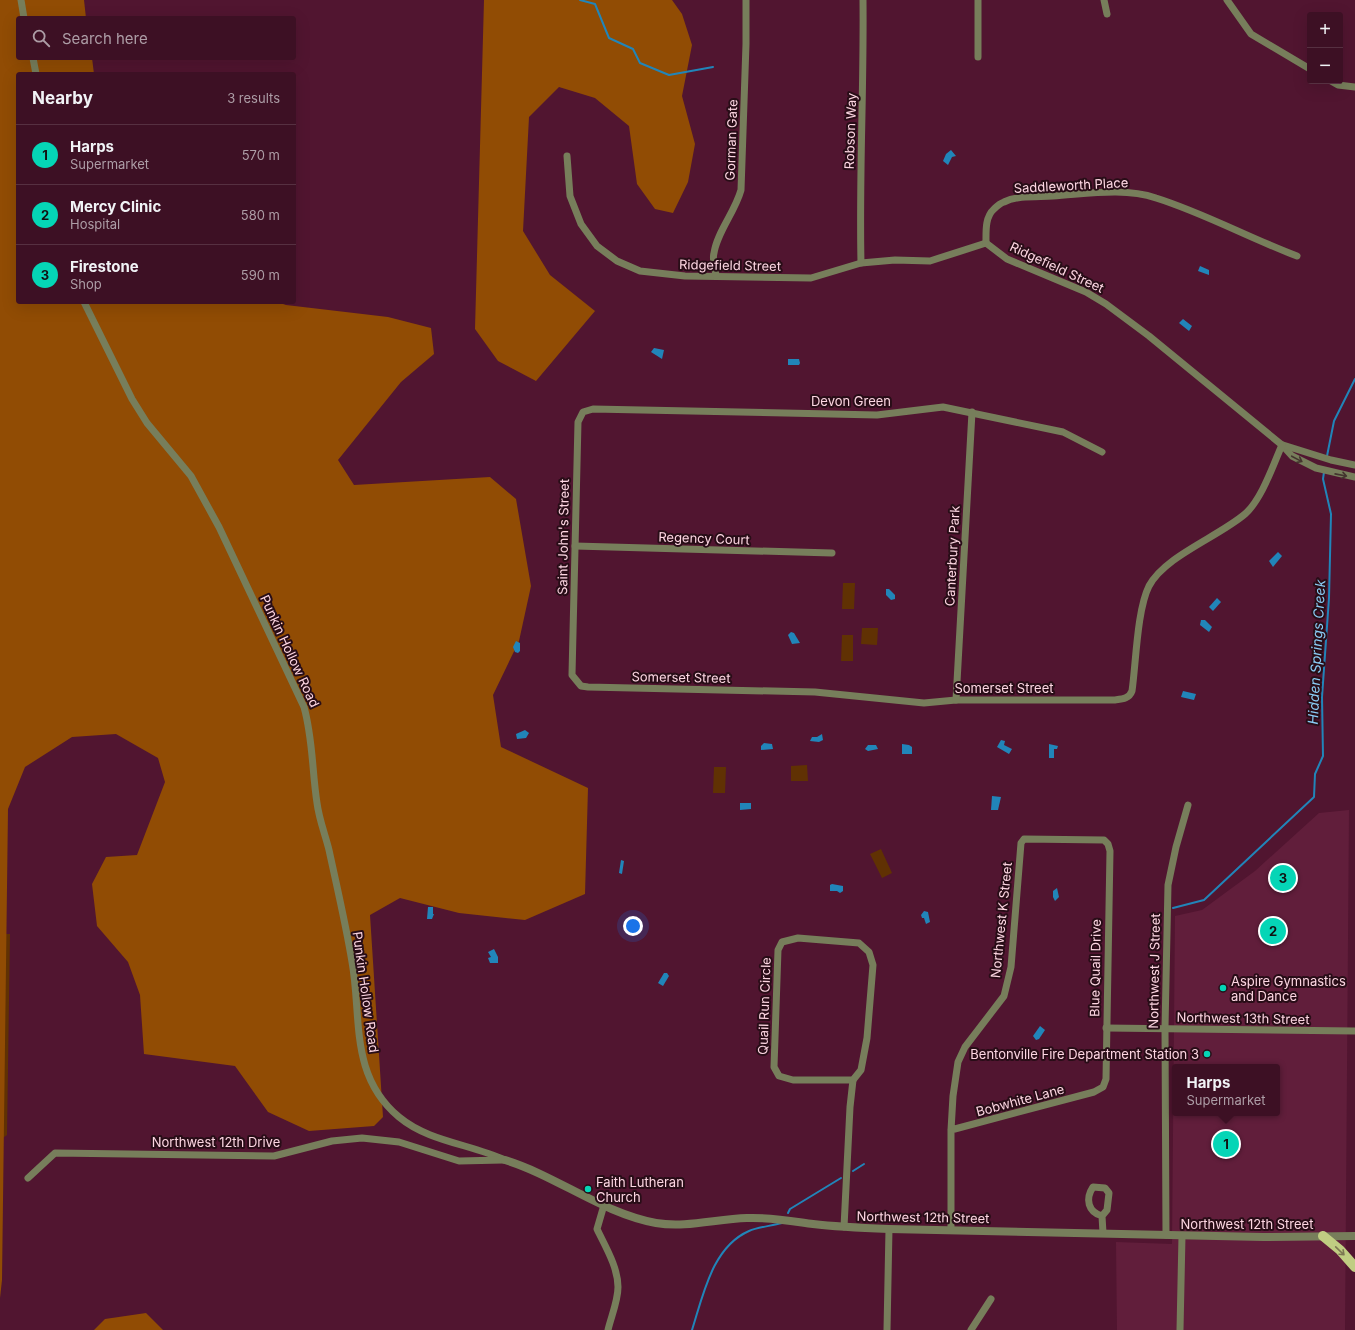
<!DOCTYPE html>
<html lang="en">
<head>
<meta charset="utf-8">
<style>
  :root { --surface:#3d1024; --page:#481e31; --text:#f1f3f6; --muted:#ad9da6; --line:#563041; --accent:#05d5b6 }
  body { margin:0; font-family:Inter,sans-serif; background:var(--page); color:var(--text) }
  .controls { position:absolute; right:12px; top:12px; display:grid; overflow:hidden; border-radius:4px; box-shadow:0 4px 16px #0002 }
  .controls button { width:36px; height:36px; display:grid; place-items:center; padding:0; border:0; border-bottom:1px solid var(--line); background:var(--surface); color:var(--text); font:20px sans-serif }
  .you { position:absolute; left:633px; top:926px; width:14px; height:14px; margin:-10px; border:3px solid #fff; border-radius:50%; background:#1a73e8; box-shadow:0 0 0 6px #1a73e833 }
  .badge { display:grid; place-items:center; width:26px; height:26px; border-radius:50%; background:var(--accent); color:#111; font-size:13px; font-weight:700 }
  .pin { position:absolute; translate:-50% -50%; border:2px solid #fff; box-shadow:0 1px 4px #0006 }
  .popup { position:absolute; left:1172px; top:1064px; width:108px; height:52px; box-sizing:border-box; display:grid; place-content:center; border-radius:4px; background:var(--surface); filter:drop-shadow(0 1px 3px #0005); font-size:13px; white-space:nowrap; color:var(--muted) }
  .popup b { font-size:15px; color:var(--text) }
  .popup::after { content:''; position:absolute; left:50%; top:100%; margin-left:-8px; border:8px solid transparent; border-top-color:var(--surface) }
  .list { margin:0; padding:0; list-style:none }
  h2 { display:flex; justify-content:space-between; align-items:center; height:52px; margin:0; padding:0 16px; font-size:17px }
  h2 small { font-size:13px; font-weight:400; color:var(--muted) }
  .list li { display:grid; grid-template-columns:26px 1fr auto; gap:12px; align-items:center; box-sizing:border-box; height:60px; padding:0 16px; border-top:1px solid var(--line) }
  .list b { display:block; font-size:15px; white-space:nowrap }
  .list p { margin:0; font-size:13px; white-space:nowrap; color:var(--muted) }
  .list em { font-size:13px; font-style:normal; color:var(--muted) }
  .icon { flex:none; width:22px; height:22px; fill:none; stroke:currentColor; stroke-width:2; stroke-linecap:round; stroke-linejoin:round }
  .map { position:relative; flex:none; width:1355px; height:1330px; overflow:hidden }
  .search { position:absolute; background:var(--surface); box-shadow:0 4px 16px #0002; left:16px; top:16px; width:280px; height:44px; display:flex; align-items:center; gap:10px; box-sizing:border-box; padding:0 14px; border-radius:4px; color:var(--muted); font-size:15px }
  .panel { position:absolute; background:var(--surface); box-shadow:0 4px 16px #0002; left:16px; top:72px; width:280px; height:232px; border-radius:4px }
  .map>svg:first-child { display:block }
</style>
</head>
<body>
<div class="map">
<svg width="1355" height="1330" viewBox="0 0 1355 1330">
  <rect width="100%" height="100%" fill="#511530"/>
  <path fill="#611e3b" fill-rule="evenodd" d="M 1349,810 L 1345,1330 L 1117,1330 L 1116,1242 L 1172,1244 L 1175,916 L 1202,910 L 1255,871 L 1319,813 ZM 1175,1067 L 1277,1067 L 1277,1113 L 1175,1113 Z"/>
  <g fill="#603103">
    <path d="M 843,583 L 855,583 L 854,609 L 842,609 Z"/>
    <path d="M 862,628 L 878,628 L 877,645 L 861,644 Z"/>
    <path d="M 842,635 L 853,635 L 853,661 L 841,661 Z"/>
    <path d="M 807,765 L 808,781 L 791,781 L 791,766 Z"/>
    <path d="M 714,767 L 726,767 L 725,793 L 713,793 Z"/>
    <path d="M 881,849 L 892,873 L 882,878 L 870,854 Z"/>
    <path d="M 0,934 L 10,934 L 7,1135 L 0,1140 Z"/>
  </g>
  <g fill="#914c04">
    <path d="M 0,0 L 84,0 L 86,18 L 18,18 L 18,58 L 92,58 L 94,74 L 18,74 L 18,302 L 277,302 L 286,305 L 388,317 L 431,328 L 434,354 L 401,382 L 338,460 L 354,485 L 490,477 L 516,499 L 531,586 L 519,641 L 493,695 L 501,747 L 588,788 L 585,894 L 525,920 L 459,913 L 400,898 L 370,915 L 383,1117 L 374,1126 L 309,1131 L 268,1112 L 235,1066 L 144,1054 L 140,995 L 128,962 L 97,926 L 92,884 L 106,857 L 137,855 L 165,782 L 158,758 L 116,734 L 72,737 L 25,767 L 8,809 L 2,1280 L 0,1298 Z"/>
    <path d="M 484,0 L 672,0 L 682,14 L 692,45 L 682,96 L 695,144 L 688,182 L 673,213 L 655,209 L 637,184 L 629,126 L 595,98 L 559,87 L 529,117 L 523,231 L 550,275 L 595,311 L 536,381 L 498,361 L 475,329 Z"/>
    <path d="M 146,1313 L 163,1330 L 94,1330 L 105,1319 Z"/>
  </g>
  <g fill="#2185b9">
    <path d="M 951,150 L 956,156 L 952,157 L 948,165 L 943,161 L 946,154 Z"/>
    <path d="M 1200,266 L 1209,270 L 1209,275 L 1198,271 Z"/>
    <path d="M 1183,319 L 1192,326 L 1189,331 L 1179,323 Z"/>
    <path d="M 654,348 L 664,350 L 662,359 L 651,352 Z"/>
    <path d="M 788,359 L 799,359 L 800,363 L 799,365 L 788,365 Z"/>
    <path d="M 1278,552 L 1282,556 L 1273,567 L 1269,561 Z"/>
    <path d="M 886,589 L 889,589 L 895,595 L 895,599 L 891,600 L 886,595 Z"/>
    <path d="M 1217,598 L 1221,602 L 1213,611 L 1209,607 Z"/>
    <path d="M 1201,620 L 1205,620 L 1212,627 L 1209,632 L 1200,625 Z"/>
    <path d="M 791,632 L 794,633 L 800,643 L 792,644 L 788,635 Z"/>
    <path d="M 516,641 L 520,643 L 520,651 L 518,653 L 515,652 L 513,647 Z"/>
    <path d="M 1183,691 L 1196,694 L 1194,700 L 1181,697 Z"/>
    <path d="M 525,730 L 529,733 L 526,738 L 517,739 L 516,734 Z"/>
    <path d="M 822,734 L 823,740 L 819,742 L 810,741 L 812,737 L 817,737 Z"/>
    <path d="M 1001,740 L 1005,741 L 1004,745 L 1012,749 L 1009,754 L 997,747 Z"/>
    <path d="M 764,743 L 772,744 L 773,749 L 761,750 L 761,746 Z"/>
    <path d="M 902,744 L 909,745 L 912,747 L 912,754 L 902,754 Z"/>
    <path d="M 1049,744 L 1058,746 L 1057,749 L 1054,749 L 1054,758 L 1049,758 Z"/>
    <path d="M 868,745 L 876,745 L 878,749 L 868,751 L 865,749 Z"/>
    <path d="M 992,796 L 1001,797 L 998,810 L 991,810 Z"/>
    <path d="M 740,803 L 751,803 L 751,809 L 740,810 Z"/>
    <path d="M 621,860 L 624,861 L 622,874 L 619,873 Z"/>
    <path d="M 832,884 L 843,886 L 843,891 L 840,893 L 837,891 L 830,891 L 830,885 Z"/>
    <path d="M 1057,888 L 1059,897 L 1055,901 L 1053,897 L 1053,891 Z"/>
    <path d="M 428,907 L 433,907 L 433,914 L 434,914 L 432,919 L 427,919 Z"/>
    <path d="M 924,911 L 928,912 L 930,922 L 926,924 L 924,918 L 922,918 L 921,915 Z"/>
    <path d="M 494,949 L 498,957 L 498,963 L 490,963 L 488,958 L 491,957 L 488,952 Z"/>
    <path d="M 664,973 L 667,973 L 669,976 L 663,986 L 658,983 Z"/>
    <path d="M 1040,1026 L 1045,1030 L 1039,1039 L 1036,1040 L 1033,1036 Z"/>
  </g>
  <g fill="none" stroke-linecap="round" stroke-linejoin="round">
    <g stroke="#2185b9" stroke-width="2">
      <path d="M 580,0 L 595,4 L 609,38 L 633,49 L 640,63 L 669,75 L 713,67"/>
      <path d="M 1327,456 L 1334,421 L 1355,379"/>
      <path d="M 1173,908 L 1204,900 L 1314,797 L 1315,774 L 1323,756 L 1322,697 L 1329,598 L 1331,514 L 1323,479 L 1324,472"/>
      <path d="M 853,1171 L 864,1164"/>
      <path d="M 788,1213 L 790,1209 L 841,1178"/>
      <path d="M 692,1330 C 703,1296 712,1247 749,1231 C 758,1227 771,1226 782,1223"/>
    </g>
    <g stroke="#777e5b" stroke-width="7">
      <path d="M 21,0 L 24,18"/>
      <path d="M 1104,0 L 1107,14"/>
      <path d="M 1227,0 L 1251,34 L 1310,69"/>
      <path d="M 978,57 L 978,0"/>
      <path d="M 33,58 L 36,74"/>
      <path d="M 1331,81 L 1338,85 L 1355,87"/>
      <path d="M 567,156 L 570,196 L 581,224 L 597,246 L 617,261 L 640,271 L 685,276 L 811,278 L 861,263 L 895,260 L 930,261 L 986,243"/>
      <path d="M 986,243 L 1007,259 L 1086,292 L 1106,304 L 1149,336 L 1282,445 L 1292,456 L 1316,468 L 1355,477"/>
      <path d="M 986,243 C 986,231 985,217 994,209 C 997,206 1001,203 1004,202 C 1018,195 1038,197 1053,196 C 1086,194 1124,187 1156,198 C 1204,213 1249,238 1297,256"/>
      <path d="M 861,263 C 859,175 864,88 863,0"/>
      <path d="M 716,275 C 715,269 712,260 714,253 C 717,232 735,212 741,190 L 746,44 L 746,0"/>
      <path d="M 84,302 L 132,399 L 147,423 L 191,476 L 219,527 L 304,707 C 313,739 312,771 317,803 C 319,819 325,834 329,850 C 337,887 346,925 352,962 C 362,1018 349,1075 399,1117 C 429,1142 471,1144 505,1160"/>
      <path d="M 1283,445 L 1331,460 L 1355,465"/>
      <path d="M 1102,452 L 1063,432 L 943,407 L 877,415 L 593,409 L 583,412 L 578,422 L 572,675 L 581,686 L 588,687 L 815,692 L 924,703 L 956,700 L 1114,700 C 1122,699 1129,699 1132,691 C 1136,663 1137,610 1149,586 C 1165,556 1218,537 1245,514 C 1262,499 1273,465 1282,445"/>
      <path d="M 575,546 L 832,553"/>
      <path d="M 956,700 L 972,412"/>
      <path d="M 798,938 L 859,943 L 869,952 L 873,965 L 867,1038 L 861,1070 L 853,1080 L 793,1080 L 779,1076 L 774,1067 L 778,950 L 782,942 Z"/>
      <path d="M 1106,1028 L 1355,1031"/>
      <path d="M 951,1130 L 1094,1092 L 1103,1087 L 1106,1079 L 1110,851 L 1108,844 L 1104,840 L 1024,839 L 1021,843 L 1011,967 L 1004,996 L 965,1047 L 958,1062 L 953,1096 L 951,1130 L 951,1230"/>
      <path d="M 28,1178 L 55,1153 L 274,1156 L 332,1141 L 362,1138 L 399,1142 L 459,1161 L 503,1160"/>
      <path d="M 604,1205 L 597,1229 C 605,1246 618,1267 618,1287 C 618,1301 611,1317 608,1330"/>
      <path d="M 1102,1216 C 1088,1212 1085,1199 1093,1187 L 1105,1188 L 1109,1193 L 1107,1210 L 1102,1216 L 1103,1233"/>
      <path d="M 844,1227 L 850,1107 L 853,1080"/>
      <path d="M 1166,1235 L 1165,1028 L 1168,885 L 1176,847 L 1188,805"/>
      <path d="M 887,1330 L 889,1229"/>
      <path d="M 971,1330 L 991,1299"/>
      <path d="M 1180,1330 L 1182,1236"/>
    </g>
    <path stroke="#777e5b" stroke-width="8" d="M 505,1160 C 557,1176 602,1213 656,1223 C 686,1228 716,1219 747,1218 C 769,1217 791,1221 813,1224 C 838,1227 863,1228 889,1229 L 1263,1237 L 1355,1236"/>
    <path stroke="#c0cd82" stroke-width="10" d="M 1323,1236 L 1340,1250 L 1355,1267"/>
  </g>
  <defs><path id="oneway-shaft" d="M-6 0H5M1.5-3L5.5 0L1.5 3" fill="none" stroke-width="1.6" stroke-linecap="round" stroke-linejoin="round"/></defs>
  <g stroke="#44352f">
    <use href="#oneway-shaft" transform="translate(1297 459) rotate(28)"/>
    <use href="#oneway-shaft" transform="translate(1341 475) rotate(11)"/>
  </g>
  <use stroke="#7c7752" href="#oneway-shaft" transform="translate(1340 1251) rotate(44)"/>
  <g fill="#05d5b6" stroke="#280d17" stroke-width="1.5">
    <circle cx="1223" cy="988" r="4"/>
    <circle cx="1207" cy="1054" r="4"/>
    <circle cx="588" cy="1189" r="4"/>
  </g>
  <g text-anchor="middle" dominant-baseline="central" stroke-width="4" stroke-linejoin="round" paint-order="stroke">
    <g font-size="13" fill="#fdd6e2" stroke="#280d17">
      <text transform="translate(850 131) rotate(-88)">Robson Way</text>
      <text transform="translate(731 140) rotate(-88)">Gorman Gate</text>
      <text transform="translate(1071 185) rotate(-3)">Saddleworth Place</text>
      <text transform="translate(730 265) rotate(1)">Ridgefield Street</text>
      <text transform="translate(1057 267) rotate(25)">Ridgefield Street</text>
      <text x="851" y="401">Devon Green</text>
      <text transform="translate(563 537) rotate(-89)">Saint John's Street</text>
      <text transform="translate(704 538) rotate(2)">Regency Court</text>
      <text transform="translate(952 556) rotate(-87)">Canterbury Park</text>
      <text transform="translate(290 651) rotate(65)">Punkin Hollow Road</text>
      <text transform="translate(681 677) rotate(1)">Somerset Street</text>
      <text x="1004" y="688">Somerset Street</text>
      <text transform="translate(1001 920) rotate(-84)">Northwest K Street</text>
      <text transform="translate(1095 968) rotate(-89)">Blue Quail Drive</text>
      <text transform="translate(1154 971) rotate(-89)">Northwest J Street</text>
      <text transform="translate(366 992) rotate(82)">Punkin Hollow Road</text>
      <text transform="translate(764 1006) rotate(-88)">Quail Run Circle</text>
      <text transform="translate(1243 1018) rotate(1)">Northwest 13th Street</text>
      <text transform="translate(1020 1100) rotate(-15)">Bobwhite Lane</text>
      <text x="216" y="1142">Northwest 12th Drive</text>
      <text transform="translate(923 1217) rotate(1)">Northwest 12th Street</text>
      <text x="1247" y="1224">Northwest 12th Street</text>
    </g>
    <g font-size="13" fill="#fdd6e2" stroke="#280d17" text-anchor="start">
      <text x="1231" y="981">Aspire Gymnastics<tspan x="1231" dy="15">and Dance</tspan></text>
      <text x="1199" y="1054" text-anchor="end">Bentonville Fire Department Station 3</text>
      <text x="596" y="1182">Faith Lutheran<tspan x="596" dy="15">Church</tspan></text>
    </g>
    <g font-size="14" font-style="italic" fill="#8accf5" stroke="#280d17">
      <text transform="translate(1316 652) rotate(-87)">Hidden Springs Creek</text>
    </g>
  </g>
</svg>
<div class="controls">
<button>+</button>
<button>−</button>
</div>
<div class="you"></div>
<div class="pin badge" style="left:1226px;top:1144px">1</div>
<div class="popup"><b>Harps</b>Supermarket</div>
<div class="pin badge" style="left:1273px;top:931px">2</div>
<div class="pin badge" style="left:1283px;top:878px">3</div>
<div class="search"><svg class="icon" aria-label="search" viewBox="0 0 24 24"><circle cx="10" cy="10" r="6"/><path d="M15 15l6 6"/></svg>Search here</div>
<section class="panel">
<h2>Nearby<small>3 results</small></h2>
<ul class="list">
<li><span class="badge">1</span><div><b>Harps</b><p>Supermarket</p></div><em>570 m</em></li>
<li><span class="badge">2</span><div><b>Mercy Clinic</b><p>Hospital</p></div><em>580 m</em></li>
<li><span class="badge">3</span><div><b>Firestone</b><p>Shop</p></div><em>590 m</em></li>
</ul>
</section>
</div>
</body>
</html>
